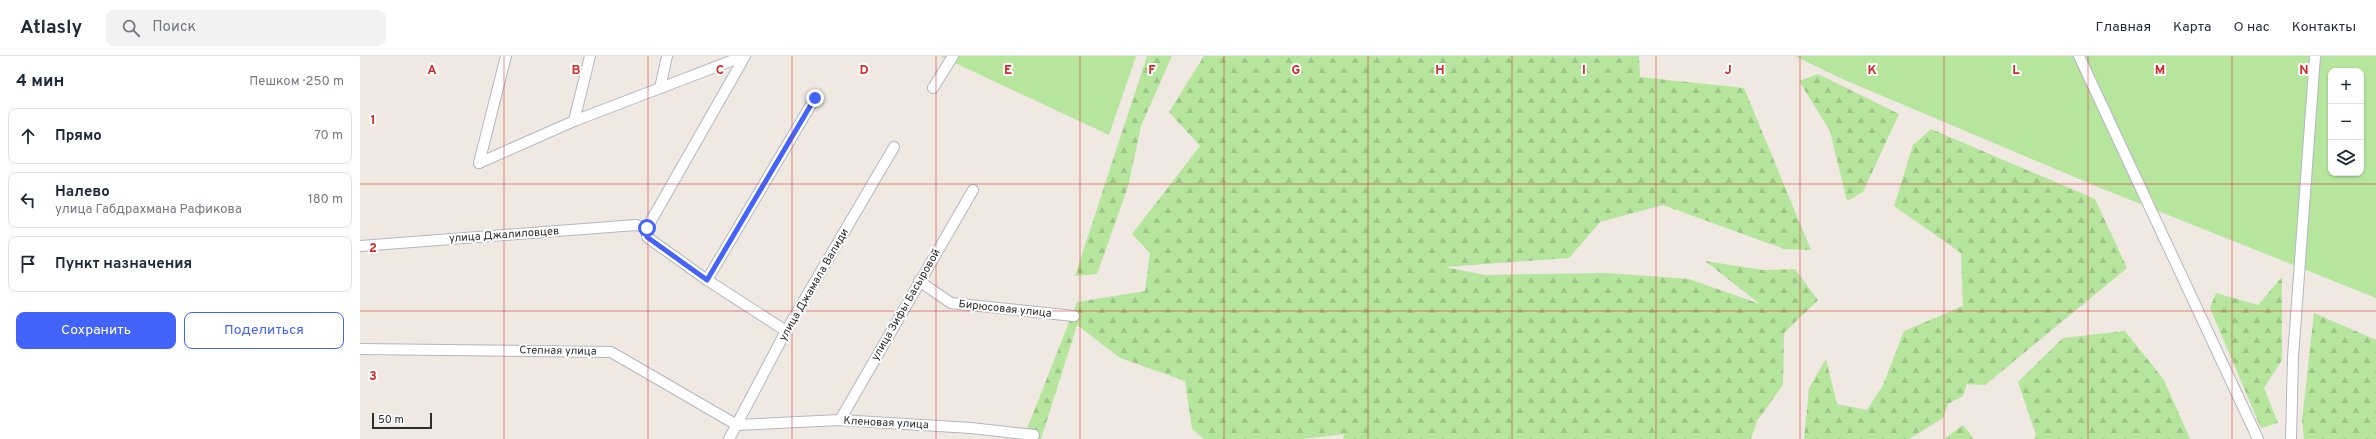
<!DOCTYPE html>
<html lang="ru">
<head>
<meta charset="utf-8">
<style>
  :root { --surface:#fff; --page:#f2f2f3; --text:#1f2937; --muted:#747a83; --line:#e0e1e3; --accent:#4264fb }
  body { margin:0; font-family:Overpass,sans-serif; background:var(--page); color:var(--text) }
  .controls { position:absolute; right:12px; top:12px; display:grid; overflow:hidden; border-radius:8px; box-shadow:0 1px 3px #0004 }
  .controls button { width:36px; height:36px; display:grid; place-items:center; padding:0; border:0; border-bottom:1px solid var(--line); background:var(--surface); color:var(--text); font:20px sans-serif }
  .scale { position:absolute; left:12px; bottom:10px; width:60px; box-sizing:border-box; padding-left:4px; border:2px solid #2e2e2e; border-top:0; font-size:11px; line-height:14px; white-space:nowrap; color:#2e2e2e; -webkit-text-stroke:3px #fff; paint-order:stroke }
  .stop { position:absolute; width:12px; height:12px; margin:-9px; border:3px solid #4264fb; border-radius:50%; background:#fff }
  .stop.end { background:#4264fb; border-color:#fff; box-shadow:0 1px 4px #0008 }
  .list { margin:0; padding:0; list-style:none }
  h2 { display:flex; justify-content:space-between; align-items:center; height:52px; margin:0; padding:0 16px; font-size:17px }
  h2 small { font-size:13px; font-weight:400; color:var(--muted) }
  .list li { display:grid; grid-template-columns:26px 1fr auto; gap:12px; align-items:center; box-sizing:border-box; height:56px; margin:0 8px 8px; padding:0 8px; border:1px solid var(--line); border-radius:8px }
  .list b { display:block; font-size:15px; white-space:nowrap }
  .list p { margin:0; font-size:13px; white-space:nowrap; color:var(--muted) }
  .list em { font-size:13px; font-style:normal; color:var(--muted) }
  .actions { display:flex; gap:8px; padding:12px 16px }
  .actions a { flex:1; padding:9px 0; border:1px solid var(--accent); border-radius:8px; text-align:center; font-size:14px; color:var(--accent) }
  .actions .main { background:var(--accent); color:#fff }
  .icon { flex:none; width:22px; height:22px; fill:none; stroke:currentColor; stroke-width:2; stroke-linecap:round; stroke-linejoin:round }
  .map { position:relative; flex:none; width:2016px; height:383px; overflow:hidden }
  header { display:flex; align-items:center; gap:24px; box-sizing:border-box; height:56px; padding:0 20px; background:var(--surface); border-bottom:1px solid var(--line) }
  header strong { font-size:19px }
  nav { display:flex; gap:22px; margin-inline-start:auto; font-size:14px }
  .search { width:280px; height:36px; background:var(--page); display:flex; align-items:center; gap:10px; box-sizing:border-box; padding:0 14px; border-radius:8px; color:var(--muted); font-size:15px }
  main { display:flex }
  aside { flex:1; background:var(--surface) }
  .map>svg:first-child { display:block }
</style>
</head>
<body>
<header>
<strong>Atlasly</strong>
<div class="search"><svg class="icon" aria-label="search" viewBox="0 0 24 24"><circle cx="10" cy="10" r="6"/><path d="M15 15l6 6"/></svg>Поиск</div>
<nav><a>Главная</a><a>Карта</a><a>О нас</a><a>Контакты</a></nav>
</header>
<main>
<aside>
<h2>4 мин<small>Пешком · 250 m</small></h2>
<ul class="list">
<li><svg class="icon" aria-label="ahead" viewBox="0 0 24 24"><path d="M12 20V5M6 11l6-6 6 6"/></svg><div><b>Прямо</b></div><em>70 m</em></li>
<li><svg class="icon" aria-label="left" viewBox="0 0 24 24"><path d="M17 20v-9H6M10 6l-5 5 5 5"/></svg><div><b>Налево</b><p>улица Габдрахмана Рафикова</p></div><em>180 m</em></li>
<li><svg class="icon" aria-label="arrive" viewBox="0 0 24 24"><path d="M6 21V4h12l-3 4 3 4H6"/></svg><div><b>Пункт назначения</b></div></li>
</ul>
<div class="actions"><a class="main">Сохранить</a><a>Поделиться</a></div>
</aside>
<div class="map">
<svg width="2016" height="383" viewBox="0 0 2016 383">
  <defs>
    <pattern id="forest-firs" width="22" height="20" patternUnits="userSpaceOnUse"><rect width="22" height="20" fill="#b6e59e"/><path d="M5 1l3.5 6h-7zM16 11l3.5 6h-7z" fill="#9dc588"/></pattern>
  </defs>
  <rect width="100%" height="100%" fill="#efe9e1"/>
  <g fill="#b6e59e" fill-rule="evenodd">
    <path d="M 580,0 L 776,0 L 749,79 Z"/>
    <path d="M 1435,0 L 2016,0 L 2016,242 L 1738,131 L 1480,22 ZM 1971,15 L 2001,15 L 2001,117 L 1971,117 Z"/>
  </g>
  <g fill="url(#forest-firs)">
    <path d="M 787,0 L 812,0 L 781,70 L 768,131 L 737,218 L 715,220 Z"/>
    <path d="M 844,0 L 1279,0 L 1280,21 L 1384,32 L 1451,194 L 1424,193 L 1303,149 L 1240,166 L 1209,202 L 1085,211 L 1125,219 L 1248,217 L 1329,223 L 1400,248 L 1345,205 L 1403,214 L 1435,213 L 1458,244 L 1424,277 L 1423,329 L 1397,365 L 1391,383 L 983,383 L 984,378 L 942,383 L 844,383 L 832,373 L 825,325 L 760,302 L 717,269 L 681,383 L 663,383 L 717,246 L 785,235 L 790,197 L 772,178 L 840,90 L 809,56 Z"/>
    <path d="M 1458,18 L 1539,58 L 1503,136 L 1487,145 L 1470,75 L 1439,25 Z"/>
    <path d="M 1571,73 L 1735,143 L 1767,212 L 1625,329 L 1607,328 L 1603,340 L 1588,348 L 1583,362 L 1549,383 L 1444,383 L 1449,332 L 1466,303 L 1477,348 L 1507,354 L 1523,329 L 1544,275 L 1603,250 L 1601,197 L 1534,150 L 1553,89 Z"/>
    <path d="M 1922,221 L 1922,304 L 1904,332 L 1918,367 L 1901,372 L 1850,252 L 1856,237 L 1898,249 Z"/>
    <path d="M 1954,257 L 2016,284 L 2016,383 L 1944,383 L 1942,364 Z"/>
    <path d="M 1765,275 L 1804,324 L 1830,383 L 1674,383 L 1676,379 L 1658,326 L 1703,282 Z"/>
    <path d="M 1603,369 L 1614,383 L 1584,383 Z"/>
  </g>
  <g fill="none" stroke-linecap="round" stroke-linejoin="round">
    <g stroke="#b4b7c1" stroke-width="12">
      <g id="minor">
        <path d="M 385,0 L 287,172 L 287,181 L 347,224 L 426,275"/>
        <path d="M 1719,0 L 1898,383"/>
        <path d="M 300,32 L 307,0"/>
        <path d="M 573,32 L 593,0"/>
        <path d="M 214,65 L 230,0"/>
        <path d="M 119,107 L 214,65 L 384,0"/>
        <path d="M 119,107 L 146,0"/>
        <path d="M 0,190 L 276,169 L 287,172"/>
        <path d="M 347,224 L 455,42"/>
        <path d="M 559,225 L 591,247 L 714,260"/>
        <path d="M 0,293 L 251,296 L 377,369"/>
        <path d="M 480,364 L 613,134"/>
        <path d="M 377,369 L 480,364 L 611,372 L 674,379"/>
        <path d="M 369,383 L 426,275 L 534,91"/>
        <path d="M 1931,383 L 1933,301 L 1955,0"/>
      </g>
    </g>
    <use href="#minor" stroke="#fff" stroke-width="10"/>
  </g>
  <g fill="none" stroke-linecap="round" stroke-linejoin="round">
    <path stroke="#4264fb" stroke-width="5" d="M 287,172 L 287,181 L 347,224 L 455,42"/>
  </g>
  <path fill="none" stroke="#d62828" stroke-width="1" stroke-opacity="0.55" d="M 144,0 L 144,383M 288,0 L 288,383M 432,0 L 432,383M 576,0 L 576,383M 720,0 L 720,383M 864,0 L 864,383M 1008,0 L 1008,383M 1152,0 L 1152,383M 1296,0 L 1296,383M 1440,0 L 1440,383M 1584,0 L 1584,383M 1728,0 L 1728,383M 1872,0 L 1872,383M 0,128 L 2016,128M 0,255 L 2016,255"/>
  <g text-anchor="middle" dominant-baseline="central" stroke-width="4" stroke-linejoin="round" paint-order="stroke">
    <g font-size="11" fill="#2e2e2e" stroke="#fff">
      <text transform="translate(144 179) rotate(-4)">улица Джалиловцев</text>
      <text transform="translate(454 229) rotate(-60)">улица Джамала Валиди</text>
      <text transform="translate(546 249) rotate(-60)">улица Зифы Басыровой</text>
      <text transform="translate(645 253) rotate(6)">Бирюсовая улица</text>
      <text transform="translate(198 295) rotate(1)">Степная улица</text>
      <text transform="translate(526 367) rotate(3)">Кленовая улица</text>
    </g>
  </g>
  <g font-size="13" text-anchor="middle" font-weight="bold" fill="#d62828" stroke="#fff" stroke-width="4" stroke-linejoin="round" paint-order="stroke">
    <text x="72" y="18">A</text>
    <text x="216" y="18">B</text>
    <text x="360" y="18">C</text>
    <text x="504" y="18">D</text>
    <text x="648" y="18">E</text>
    <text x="792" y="18">F</text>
    <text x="936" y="18">G</text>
    <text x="1080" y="18">H</text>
    <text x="1224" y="18">I</text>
    <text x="1368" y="18">J</text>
    <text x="1512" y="18">K</text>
    <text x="1656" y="18">L</text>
    <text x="1800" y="18">M</text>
    <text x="1944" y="18">N</text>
    <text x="13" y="68">1</text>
    <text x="13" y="196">2</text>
    <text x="13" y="324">3</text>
  </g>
</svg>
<div class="controls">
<button>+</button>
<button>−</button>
<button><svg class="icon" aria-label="layers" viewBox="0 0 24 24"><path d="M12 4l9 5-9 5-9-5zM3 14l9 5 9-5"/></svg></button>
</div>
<div class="scale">50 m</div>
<div class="stop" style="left:287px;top:172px"></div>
<div class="stop end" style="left:455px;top:42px"></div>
</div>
</main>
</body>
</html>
